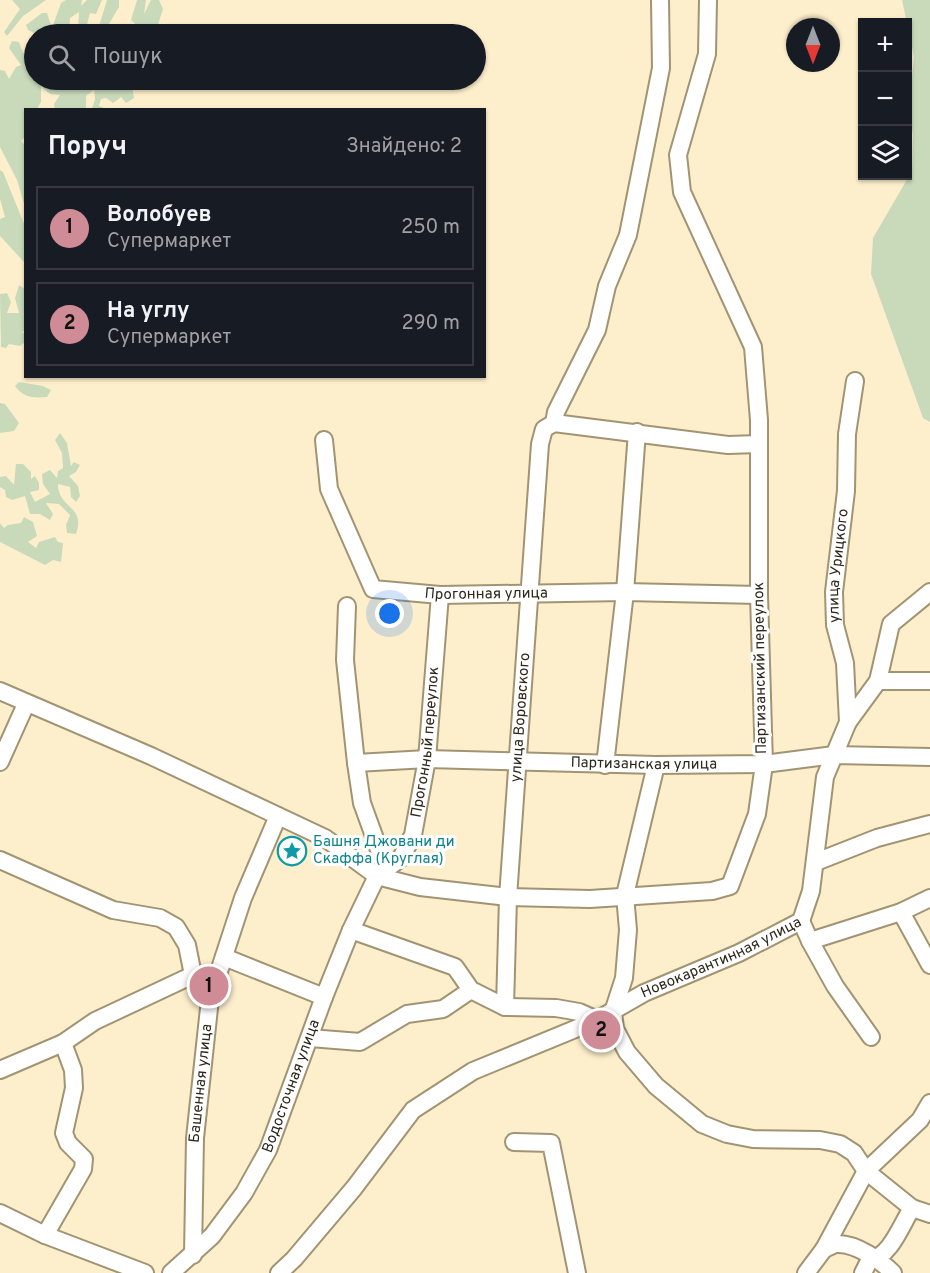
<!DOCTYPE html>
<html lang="uk">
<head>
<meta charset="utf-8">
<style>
  :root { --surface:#171b24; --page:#242831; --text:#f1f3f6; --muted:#9ea1a6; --line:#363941; --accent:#d08c96 }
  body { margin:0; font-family:Overpass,sans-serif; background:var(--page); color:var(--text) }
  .controls { position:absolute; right:18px; top:18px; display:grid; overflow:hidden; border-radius:0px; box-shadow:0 2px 4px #0004 }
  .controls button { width:54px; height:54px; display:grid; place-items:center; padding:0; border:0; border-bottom:2px solid var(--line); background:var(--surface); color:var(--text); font:30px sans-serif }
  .compass { position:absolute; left:786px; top:18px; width:54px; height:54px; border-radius:50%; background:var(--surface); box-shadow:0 2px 4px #0004; rotate:180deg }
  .you { position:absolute; left:390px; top:614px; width:21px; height:21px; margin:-15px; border:4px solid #fff; border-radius:50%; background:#1a73e8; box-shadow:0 0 0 9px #1a73e833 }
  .badge { display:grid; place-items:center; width:39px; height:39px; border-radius:50%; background:var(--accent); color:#111; font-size:20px; font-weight:700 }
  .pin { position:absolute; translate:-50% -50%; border:3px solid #fff; box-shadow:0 2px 6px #0006 }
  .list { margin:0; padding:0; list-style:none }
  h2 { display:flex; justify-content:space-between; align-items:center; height:78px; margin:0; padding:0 24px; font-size:26px }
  h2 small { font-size:20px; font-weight:400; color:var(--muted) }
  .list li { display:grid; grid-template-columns:39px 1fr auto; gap:18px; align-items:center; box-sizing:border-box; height:84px; margin:0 12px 12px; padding:0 12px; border:2px solid var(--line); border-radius:0px }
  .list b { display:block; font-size:22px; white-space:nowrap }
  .list p { margin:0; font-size:20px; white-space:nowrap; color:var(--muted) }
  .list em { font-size:20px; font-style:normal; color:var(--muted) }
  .icon { flex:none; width:33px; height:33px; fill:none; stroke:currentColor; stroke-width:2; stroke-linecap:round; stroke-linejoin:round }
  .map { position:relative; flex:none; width:930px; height:1273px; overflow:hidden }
  .search { position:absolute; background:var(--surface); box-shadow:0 2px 4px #0004; left:24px; top:24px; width:462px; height:66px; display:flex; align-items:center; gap:15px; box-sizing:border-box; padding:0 21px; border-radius:33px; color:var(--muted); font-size:22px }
  .panel { position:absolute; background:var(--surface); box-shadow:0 2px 4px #0004; left:24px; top:108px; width:462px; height:270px; border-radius:0px }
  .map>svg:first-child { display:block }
</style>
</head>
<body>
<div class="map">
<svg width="930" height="1273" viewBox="0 0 930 1273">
  <rect width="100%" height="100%" fill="#feefcc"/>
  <g fill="#c9dabb">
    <path d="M 12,0 L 46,0 L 23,16 L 7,36 L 4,32 L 20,9 Z"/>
    <path d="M 66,0 L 82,0 L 81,6 L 87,0 L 102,0 L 96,14 L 90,13 L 85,32 L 78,30 L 79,12 L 70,18 L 69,34 L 36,34 L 28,30 L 26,25 L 42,13 L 47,13 L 52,28 L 61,3 Z"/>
    <path d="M 107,0 L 119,0 L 119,7 L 109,24 L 113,33 L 101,34 L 98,29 Z"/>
    <path d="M 137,0 L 146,0 L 144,14 L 151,0 L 159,0 L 163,9 L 155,34 L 142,34 L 147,27 L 138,27 L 131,20 Z"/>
    <path d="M 902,0 L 930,0 L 930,422 L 923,418 L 871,274 L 873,238 L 912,171 L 913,135 L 909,107 L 914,57 Z"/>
    <path d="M 12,41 L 19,42 L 23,53 L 34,53 L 34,80 L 103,80 L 108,84 L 118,80 L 131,80 L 134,98 L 126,103 L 121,97 L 113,103 L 106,98 L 101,99 L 99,106 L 106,109 L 92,109 L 95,99 L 94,90 L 86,96 L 86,109 L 55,110 L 54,104 L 60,95 L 50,94 L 41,86 L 41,102 L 37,109 L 26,110 L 25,137 L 21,141 L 25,145 L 25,207 L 17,180 L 0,147 L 0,70 L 5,71 L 9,79 L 16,67 L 21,65 L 9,48 Z"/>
    <path d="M 0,170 L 3,172 L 25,226 L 25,263 L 0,236 L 0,219 L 5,217 L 0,199 Z"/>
    <path d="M 19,285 L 25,289 L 25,331 L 21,332 L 25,334 L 25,342 L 20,346 L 9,344 L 6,348 L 1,347 L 0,294 L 7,293 L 11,302 L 7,313 L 19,313 L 15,298 Z"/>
    <path d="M 19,382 L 43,386 L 51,390 L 47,397 C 33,398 24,398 15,386 Z"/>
    <path d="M 0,403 L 5,404 L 19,423 L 14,431 L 0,433 Z"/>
    <path d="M 60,433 L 67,443 L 71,466 L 74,462 L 80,465 L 76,472 L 69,476 L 78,486 L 80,496 L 76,502 L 71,497 L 70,487 L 58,484 C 58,509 86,505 76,534 L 67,533 L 66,525 L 70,515 L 59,504 L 46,503 L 53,514 L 50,520 L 40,514 L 30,514 L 25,496 L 12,500 L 6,497 L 5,490 L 0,487 L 0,477 L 6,476 L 14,485 L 16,464 L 23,464 L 31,472 L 31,479 L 35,476 L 39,483 L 39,490 L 30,492 L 35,502 L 50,494 L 43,484 L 42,474 L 50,470 L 57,478 L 58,471 L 63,468 L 62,453 L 55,440 Z"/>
    <path d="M 24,517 L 33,522 L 37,536 L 28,542 L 36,548 L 39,542 L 55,537 L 58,542 L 63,543 L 61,562 L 53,560 L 45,565 L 0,542 L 0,523 L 4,528 L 8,525 L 21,523 Z"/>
  </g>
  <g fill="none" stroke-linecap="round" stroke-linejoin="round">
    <g stroke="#a19473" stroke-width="20">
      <g id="minor">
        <path d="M 554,423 L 556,412 L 597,330 L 607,286 L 628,235 L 661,68 L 660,0"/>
        <path id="s1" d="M 324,440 L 329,489 L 373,589 L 440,595 L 625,592 L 759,595"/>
        <path d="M 347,606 L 345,660 L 356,763 L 362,803 L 386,869"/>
        <path d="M 878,681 L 930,681"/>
        <path d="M 0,691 L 151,756 L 325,838 L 377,876 L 420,887 L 508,897 L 590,899 L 712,891 L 730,886 L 757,814 L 764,764 L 759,595 L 759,420 L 753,347 L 682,192 L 678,155 L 707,54 L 708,0"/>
        <path d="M 848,722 L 878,681 L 891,624 L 930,592"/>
        <path d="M 0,762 L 26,704"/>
        <path id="s2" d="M 356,763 L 427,759 L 656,765 L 764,764 L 834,755 L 930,757"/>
        <path d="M 605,765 L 625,592 L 637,432"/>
        <path d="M 656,765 L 625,895 L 628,930 L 624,978 L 613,1012 L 615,1029 L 627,1052 L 656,1086 L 702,1124 L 727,1134 L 753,1139 L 820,1140 L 840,1144 L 854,1153 L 866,1171 L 912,1208"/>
        <path d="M 0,860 L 113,910 L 160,918 L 176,927 L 187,945 L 193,975 L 210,999"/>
        <path d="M 816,862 L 877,838 L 930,824"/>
        <path d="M 901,912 L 930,965"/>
        <path id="s3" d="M 801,921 L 811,891 L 825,777 L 848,722 L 845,663 L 835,625 L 834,592 L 846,491 L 847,434 L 855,381"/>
        <path d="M 801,921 L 810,941 L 901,912 L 930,898"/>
        <path d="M 351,930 L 455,967 L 471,990 L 505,1007 L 556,1008 L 579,1012 L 597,1020"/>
        <path d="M 810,941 L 835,986 L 871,1037"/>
        <path d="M 224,957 L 324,997"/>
        <path id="s4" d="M 505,1007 L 508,897 L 540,444 L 544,429 L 554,423 L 728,445 L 758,444"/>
        <path d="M 310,1038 L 360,1042 L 407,1014 L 443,1009 L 471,990"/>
        <path d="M 0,1070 L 63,1043 L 95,1021 L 193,975"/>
        <path d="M 514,1142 L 551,1143 L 577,1273"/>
        <path d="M 0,1213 L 45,1235 L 145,1273"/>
        <path d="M 45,1235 L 83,1169 L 84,1159 L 68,1143 L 64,1133 L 74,1088 L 73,1070 L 63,1043"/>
        <path d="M 824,1249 C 828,1248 833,1244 837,1244 C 856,1243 881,1261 893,1273"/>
        <path id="s5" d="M 193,1255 L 195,1138 L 210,999 L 243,898 L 278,816"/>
        <path id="s6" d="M 171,1273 L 212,1236 L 244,1193 L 268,1150 L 324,997 L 351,930 L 377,876 L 401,858 L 413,835 L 427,759 L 440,595"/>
        <path id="s7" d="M 279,1273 L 294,1259 L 354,1188 L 413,1110 L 473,1071 L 597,1020 L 644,993 L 739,953 L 801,921"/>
        <path d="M 806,1273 L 824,1249 L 866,1171 L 920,1120 L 930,1103"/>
        <path d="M 863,1273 L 869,1261 C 891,1256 901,1225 912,1208 L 930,1214"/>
      </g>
    </g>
    <use href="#minor" stroke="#fff" stroke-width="16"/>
  </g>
  <defs>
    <g id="sight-ring" transform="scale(1.5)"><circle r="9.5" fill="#fff" stroke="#0f9aa8" stroke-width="1.5"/><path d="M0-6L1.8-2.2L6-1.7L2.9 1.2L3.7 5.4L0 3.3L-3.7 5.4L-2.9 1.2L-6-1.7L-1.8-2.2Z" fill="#0f9aa8"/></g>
  </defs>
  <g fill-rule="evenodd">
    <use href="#sight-ring" x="292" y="851"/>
  </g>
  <g text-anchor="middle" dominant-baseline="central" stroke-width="6" stroke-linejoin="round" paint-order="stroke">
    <g font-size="15" fill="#2d281b" stroke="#fff">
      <text stroke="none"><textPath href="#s3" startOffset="364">улица Урицкого</textPath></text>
      <text stroke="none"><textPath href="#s1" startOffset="272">Прогонная улица</textPath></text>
      <text transform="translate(761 668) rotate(-91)">Партизанский переулок</text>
      <text stroke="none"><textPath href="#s4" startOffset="290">улица Воровского</textPath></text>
      <text stroke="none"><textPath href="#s6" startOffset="603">Прогонный переулок</textPath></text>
      <text stroke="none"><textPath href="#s2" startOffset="288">Партизанская улица</textPath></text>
      <text stroke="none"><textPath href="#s7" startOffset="556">Новокарантинная улица</textPath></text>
      <text stroke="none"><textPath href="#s5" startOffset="172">Башенная улица</textPath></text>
      <text stroke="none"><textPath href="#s6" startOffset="226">Водосточная улица</textPath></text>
    </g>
    <g font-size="15" fill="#0d838f" stroke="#fff" text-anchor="start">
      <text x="313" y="842">Башня Джовани ди<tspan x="313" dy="17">Скаффа (Круглая)</tspan></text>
    </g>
  </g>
</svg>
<div class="controls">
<button>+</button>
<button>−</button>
<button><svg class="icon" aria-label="layers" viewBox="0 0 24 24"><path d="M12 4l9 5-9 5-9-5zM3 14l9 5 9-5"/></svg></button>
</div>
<svg class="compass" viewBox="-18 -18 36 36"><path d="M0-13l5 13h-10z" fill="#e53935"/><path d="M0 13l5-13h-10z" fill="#9ea1a6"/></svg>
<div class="you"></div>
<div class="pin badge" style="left:209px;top:986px">1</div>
<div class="pin badge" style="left:601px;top:1030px">2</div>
<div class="search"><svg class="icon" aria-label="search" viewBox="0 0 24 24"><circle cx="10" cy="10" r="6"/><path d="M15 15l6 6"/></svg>Пошук</div>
<section class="panel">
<h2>Поруч<small>Знайдено: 2</small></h2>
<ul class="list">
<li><span class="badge">1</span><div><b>Волобуев</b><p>Супермаркет</p></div><em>250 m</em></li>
<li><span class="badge">2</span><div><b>На углу</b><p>Супермаркет</p></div><em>290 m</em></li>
</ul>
</section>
</div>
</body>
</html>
